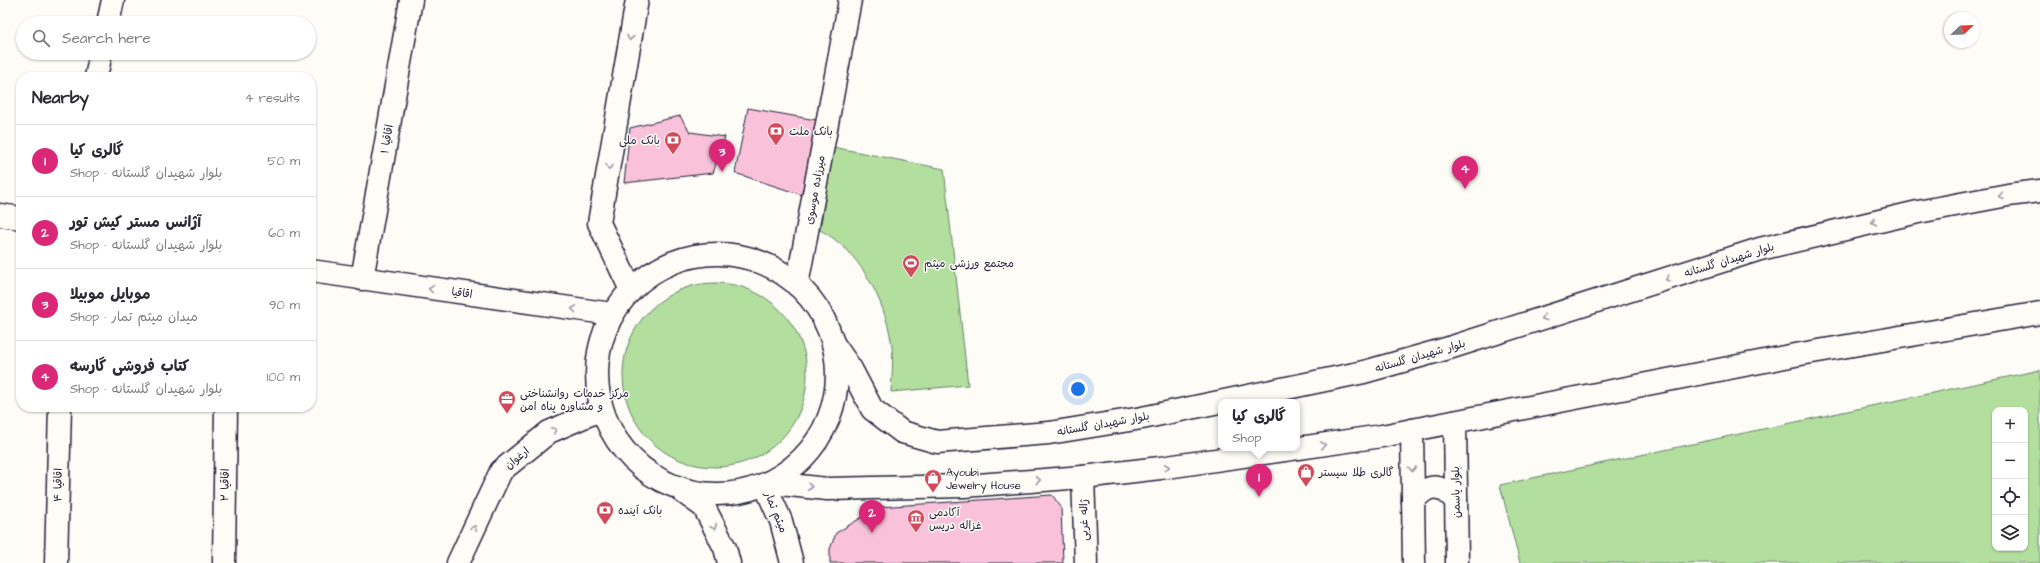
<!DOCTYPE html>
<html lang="en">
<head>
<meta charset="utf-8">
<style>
  :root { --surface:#fff; --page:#f2f2f3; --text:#2b2b33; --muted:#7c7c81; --line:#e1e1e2; --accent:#db2777 }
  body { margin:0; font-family:"Architects Daughter","Playpen Sans Arabic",sans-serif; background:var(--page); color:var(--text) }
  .controls { position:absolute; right:12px; bottom:12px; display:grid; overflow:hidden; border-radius:8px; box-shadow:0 1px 3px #0004 }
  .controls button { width:36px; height:36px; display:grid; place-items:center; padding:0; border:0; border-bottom:1px solid var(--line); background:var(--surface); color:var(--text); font:20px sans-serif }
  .compass { position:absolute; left:1944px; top:12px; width:36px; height:36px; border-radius:50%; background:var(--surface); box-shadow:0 1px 3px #0004; rotate:67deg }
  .you { position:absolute; left:1078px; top:389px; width:14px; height:14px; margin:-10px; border:3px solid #fff; border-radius:50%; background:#1a73e8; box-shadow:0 0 0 6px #1a73e833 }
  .badge { display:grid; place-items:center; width:26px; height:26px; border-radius:50%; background:var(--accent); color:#fff; font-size:13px; font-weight:700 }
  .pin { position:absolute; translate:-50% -33px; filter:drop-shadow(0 1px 2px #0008) }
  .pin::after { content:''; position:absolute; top:21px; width:14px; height:12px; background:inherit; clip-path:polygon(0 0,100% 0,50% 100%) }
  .popup { position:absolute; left:1218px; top:399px; width:82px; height:52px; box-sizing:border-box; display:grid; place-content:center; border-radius:8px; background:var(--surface); filter:drop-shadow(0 1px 3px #0005); font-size:13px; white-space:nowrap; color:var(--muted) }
  .popup b { font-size:15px; color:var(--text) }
  .popup::after { content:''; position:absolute; left:50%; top:100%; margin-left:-8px; border:8px solid transparent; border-top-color:var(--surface) }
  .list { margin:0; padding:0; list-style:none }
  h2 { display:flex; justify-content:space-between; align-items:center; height:52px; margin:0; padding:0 16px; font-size:17px }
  h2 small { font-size:13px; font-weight:400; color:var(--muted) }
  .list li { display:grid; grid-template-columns:26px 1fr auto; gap:12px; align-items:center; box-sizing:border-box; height:72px; padding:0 16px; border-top:1px solid var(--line) }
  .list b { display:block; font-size:15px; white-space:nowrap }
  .list p { margin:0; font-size:13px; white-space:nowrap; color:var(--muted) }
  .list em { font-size:13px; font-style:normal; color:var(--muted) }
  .icon { flex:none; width:22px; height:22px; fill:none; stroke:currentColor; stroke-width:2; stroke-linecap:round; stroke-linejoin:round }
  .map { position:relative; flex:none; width:2040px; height:563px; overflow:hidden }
  .search { position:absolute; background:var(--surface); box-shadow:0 1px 3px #0004; left:16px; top:16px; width:300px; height:44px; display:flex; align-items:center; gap:10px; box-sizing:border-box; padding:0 14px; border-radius:22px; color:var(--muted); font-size:15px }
  .panel { position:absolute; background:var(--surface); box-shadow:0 1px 3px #0004; left:16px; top:72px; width:300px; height:340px; border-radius:16px }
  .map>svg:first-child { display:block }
</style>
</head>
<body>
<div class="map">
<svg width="2040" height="563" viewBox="0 0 2040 563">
  <rect width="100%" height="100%" fill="#fdfcf7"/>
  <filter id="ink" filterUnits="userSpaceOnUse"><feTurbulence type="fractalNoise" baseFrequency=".025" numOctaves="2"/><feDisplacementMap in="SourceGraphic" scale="8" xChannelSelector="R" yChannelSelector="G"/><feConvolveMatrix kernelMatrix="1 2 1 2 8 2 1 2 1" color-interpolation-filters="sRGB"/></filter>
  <g filter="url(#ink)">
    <g fill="#b2df9e" stroke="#6a806c" fill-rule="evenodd">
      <path d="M 833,147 L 944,169 L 968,385 L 891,392 C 892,375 894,357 891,340 C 884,299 859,250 820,230 Z"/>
      <circle cx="715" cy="375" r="92"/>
      <path d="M 2040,370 L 2040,563 L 1520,563 L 1500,485 ZM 1995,410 L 2025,410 L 2025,548 L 1995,548 Z"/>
    </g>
    <g fill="#f9c2da" stroke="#22223b">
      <path d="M 748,108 L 816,120 L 802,195 L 735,173 Z"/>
      <path d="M 680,116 L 690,132 L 725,137 L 713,173 L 624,183 L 630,128 Z"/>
      <path d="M 1052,495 L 1061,507 L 1063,563 L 830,563 L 830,549 L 836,533 L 879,507 Z"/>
    </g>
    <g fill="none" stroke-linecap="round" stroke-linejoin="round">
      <g stroke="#22223b" stroke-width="25">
        <g id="minor">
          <path d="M 108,23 L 113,0"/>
          <path d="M 96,77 L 101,53"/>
          <path d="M 0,215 L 21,218"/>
          <circle cx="717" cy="374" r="120"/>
          <path d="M 311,271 L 612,314"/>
          <path d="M 362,279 L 411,0"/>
          <path d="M 797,285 L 850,0"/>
          <path d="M 631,290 L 599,223 L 637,0"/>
          <path d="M 1083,477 L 1086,563"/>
          <path d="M 765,485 L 781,521 L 792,563"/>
          <path d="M 683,492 L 704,507 L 725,548 L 729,563"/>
          <path d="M 56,563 L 60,407"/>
          <path d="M 224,563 L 226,407"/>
          <path d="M 458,563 L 501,471 L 549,432 L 602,409"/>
        </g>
      </g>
      <g stroke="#22223b" stroke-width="25">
        <g id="tertiary">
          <path d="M 1455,422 L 1457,563"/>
          <path d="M 1412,430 L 1414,563"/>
          <path d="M 1413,501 C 1429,483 1440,483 1456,501"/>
        </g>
      </g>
      <g stroke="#22223b" stroke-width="25">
        <g id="secondary">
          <path d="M 833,343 L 851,369 L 872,409 L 902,432 L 937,442 L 1049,433 L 1142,418 L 1364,372 L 1449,348 L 1760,249 L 1918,212 L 2008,195 L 2040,191"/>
          <path d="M 771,483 L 827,489 L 964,486 L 1083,477 L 1160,468 L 1382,436 L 1795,355 L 2040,313"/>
        </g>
      </g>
      <use href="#minor" stroke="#fdfcf7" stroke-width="22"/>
      <use href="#tertiary" stroke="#fdfcf7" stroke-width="22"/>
      <use href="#secondary" stroke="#fdfcf7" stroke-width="22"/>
    </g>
    <defs><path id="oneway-chevron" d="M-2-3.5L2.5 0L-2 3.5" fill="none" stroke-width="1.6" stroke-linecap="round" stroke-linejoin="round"/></defs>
    <g stroke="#9a9aa2">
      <use href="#oneway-chevron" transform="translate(630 38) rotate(100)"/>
      <use href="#oneway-chevron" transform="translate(609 167) rotate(100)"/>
      <use href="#oneway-chevron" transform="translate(2001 196) rotate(170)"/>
      <use href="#oneway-chevron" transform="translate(1874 222) rotate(166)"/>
      <use href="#oneway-chevron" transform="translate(1668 279) rotate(162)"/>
      <use href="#oneway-chevron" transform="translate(431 289) rotate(-172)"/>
      <use href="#oneway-chevron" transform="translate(574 309) rotate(-172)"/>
      <use href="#oneway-chevron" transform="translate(1544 318) rotate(162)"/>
      <use href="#oneway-chevron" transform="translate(554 430) rotate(-25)"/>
      <use href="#oneway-chevron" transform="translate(1323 445) rotate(-8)"/>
      <use href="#oneway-chevron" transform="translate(1167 467) rotate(-8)"/>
      <use href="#oneway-chevron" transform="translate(1412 469) rotate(89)"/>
      <use href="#oneway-chevron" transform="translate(1038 480) rotate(-4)"/>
      <use href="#oneway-chevron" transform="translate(810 487) rotate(6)"/>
      <use href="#oneway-chevron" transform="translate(714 527) rotate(63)"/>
      <use href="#oneway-chevron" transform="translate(474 528) rotate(-65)"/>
    </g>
  </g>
  <defs>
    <g id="bank-pin" transform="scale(0.9)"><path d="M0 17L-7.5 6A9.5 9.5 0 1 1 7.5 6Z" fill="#d1495b" stroke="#fdfcf7"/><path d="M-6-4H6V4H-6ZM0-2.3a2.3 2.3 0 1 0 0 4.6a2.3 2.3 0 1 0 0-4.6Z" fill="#fff"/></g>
    <g id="stadium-pin" transform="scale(0.9)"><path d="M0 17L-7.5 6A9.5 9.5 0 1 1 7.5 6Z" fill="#d1495b" stroke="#fdfcf7"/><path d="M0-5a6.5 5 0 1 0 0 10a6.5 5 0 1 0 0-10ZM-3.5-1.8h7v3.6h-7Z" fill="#fff"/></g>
    <g id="office-pin" transform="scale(0.9)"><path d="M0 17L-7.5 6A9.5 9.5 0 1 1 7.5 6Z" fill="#d1495b" stroke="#fdfcf7"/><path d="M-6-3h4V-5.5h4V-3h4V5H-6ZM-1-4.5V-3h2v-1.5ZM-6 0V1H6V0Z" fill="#fff"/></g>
    <g id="shop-pin" transform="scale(0.9)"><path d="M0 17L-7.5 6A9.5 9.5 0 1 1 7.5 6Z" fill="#d1495b" stroke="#fdfcf7"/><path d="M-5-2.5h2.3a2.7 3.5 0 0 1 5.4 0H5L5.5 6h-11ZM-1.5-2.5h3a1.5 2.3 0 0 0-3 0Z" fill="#fff"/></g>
    <g id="museum-pin" transform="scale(0.9)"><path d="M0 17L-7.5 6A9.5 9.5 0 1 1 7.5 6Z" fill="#d1495b" stroke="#fdfcf7"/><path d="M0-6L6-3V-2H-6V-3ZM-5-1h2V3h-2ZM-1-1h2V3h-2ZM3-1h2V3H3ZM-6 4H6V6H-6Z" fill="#fff"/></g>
  </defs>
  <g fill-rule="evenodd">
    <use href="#bank-pin" x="776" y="131"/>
    <use href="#bank-pin" x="673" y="140"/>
    <use href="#stadium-pin" x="911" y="263"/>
    <use href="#office-pin" x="507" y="399"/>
    <use href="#shop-pin" x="1306" y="472"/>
    <use href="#shop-pin" x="933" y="478"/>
    <use href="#bank-pin" x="605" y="510"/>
    <use href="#museum-pin" x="916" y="518"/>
  </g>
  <g text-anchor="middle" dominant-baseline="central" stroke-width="3" stroke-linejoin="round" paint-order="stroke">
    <g font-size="11" fill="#22223b" stroke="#fdfcf7" text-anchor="start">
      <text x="789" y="131">بانک ملت</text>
      <text x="660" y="140" text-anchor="end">بانک ملی</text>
      <text x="924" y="263">مجتمع ورزشی میثم</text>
      <text x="520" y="393">مرکز خدمات روانشناختی<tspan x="520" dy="13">و مشاوره پناه امن</tspan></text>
      <text x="946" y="472">Ayoubi<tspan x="946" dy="13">Jewelry House</tspan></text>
      <text x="1319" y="472">گالری طلا سیستر</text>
      <text x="618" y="510">بانک آینده</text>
      <text x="929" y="512">آکادمی<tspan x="929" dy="13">غزاله دریس</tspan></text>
    </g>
    <g font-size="11" fill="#22223b" stroke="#fdfcf7">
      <text transform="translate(387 139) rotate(-80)">اقاقیا ۱</text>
      <text transform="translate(815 190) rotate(-80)">میرزاده موسوی</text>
      <text transform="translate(1729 260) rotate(-17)">بلوار شهیدان گلستانه</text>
      <text transform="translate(462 293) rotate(8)">اقاقیا</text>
      <text transform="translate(1420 356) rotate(-16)">بلوار شهیدان گلستانه</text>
      <text transform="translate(1103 424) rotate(-10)">بلوار شهیدان گلستانه</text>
      <text transform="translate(517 458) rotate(-39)">ارغوان</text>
      <text transform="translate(58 485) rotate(-89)">اقاقیا ۴</text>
      <text transform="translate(225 485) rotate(-89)">اقاقیا ۲</text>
      <text transform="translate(1456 492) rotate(-91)">بلوار یاسمن</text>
      <text transform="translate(776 512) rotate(68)">میثم تمار</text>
      <text transform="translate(1084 520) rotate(-91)">ژاله غربی</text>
    </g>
  </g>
</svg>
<div class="controls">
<button>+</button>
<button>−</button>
<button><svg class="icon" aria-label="locate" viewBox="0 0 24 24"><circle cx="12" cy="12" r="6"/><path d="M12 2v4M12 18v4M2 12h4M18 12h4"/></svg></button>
<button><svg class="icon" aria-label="layers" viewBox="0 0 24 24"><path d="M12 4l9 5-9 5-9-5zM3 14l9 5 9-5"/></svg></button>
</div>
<svg class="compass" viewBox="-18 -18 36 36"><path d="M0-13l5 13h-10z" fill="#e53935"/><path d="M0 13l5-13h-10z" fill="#7c7c81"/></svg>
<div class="you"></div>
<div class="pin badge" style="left:1259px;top:497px">1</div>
<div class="popup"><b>گالری کیا</b>Shop</div>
<div class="pin badge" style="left:872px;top:533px">2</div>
<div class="pin badge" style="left:722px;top:172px">3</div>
<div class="pin badge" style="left:1465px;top:189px">4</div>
<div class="search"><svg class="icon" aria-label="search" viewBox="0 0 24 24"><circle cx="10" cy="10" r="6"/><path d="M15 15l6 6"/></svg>Search here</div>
<section class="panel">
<h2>Nearby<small>4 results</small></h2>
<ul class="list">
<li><span class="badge">1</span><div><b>گالری کیا</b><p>Shop · بلوار شهیدان گلستانه</p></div><em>50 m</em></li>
<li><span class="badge">2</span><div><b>آژانس مستر کیش تور</b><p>Shop · بلوار شهیدان گلستانه</p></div><em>60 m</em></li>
<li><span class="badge">3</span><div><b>موبایل موبیلا</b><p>Shop · میدان میثم تمار</p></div><em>90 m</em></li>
<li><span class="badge">4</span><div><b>کتاب فروشی گارسه</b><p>Shop · بلوار شهیدان گلستانه</p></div><em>100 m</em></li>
</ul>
</section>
</div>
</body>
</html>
